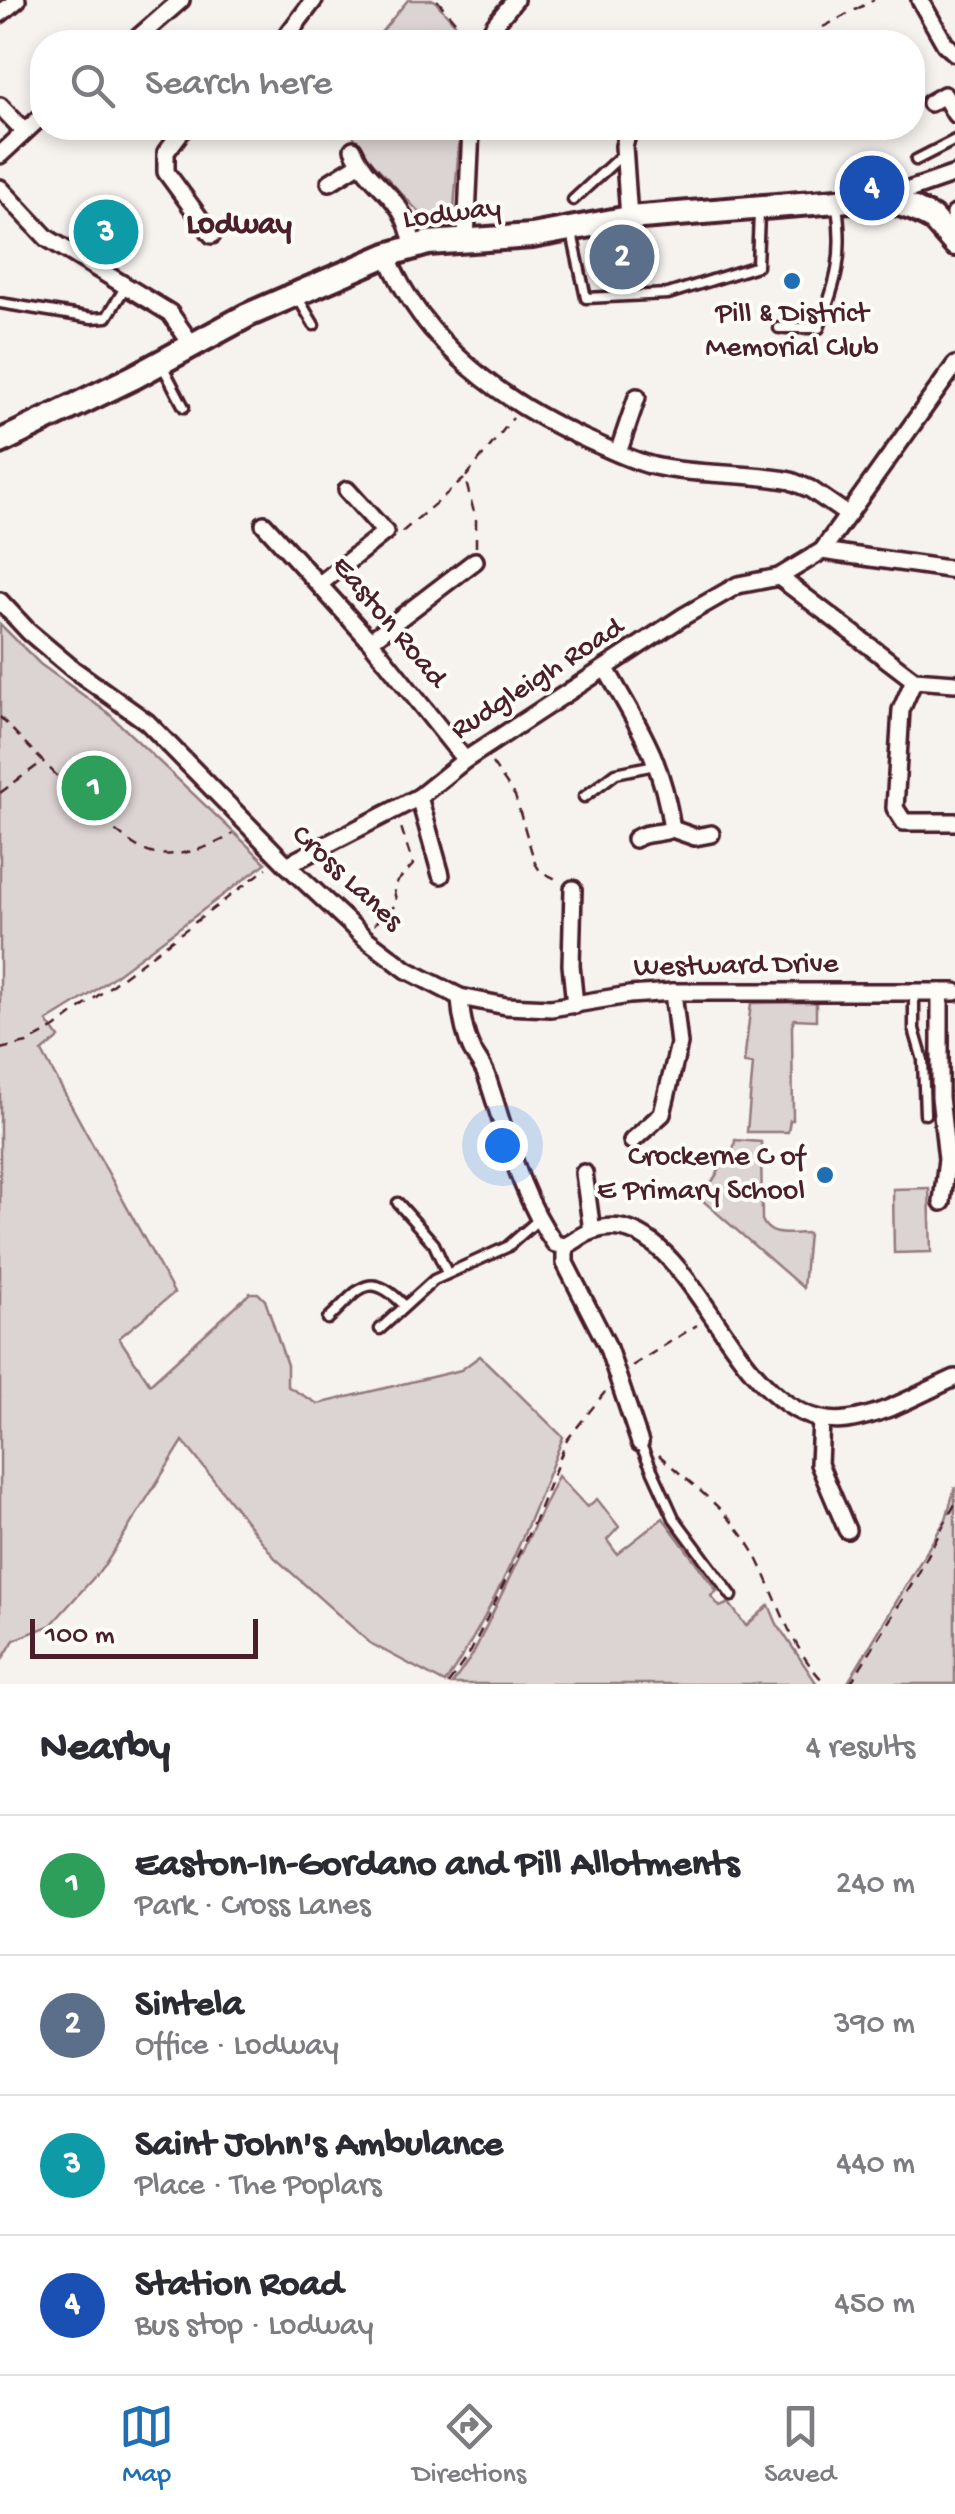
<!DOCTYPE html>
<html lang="en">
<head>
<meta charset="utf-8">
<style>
  :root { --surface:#fff; --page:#f2f2f3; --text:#2b2b33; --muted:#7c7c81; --line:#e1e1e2; --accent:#1f6fb2 }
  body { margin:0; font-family:"Gochi Hand",sans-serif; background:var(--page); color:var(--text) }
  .scale { position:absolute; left:30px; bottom:25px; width:228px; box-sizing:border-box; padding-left:10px; border:5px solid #4a1f2b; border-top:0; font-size:28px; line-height:35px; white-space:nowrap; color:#4a1f2b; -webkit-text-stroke:8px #fdfcf7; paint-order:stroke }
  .you { position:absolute; left:502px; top:1145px; width:35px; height:35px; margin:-25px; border:8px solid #fff; border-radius:50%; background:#1a73e8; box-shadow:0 0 0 15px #1a73e833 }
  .badge { display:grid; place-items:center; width:65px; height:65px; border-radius:50%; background:var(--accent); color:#fff; font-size:32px; font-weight:700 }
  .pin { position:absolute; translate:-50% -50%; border:5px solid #fff; box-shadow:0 2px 10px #0006 }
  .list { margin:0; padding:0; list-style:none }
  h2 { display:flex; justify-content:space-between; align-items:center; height:130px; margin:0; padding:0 40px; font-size:42px }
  h2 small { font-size:32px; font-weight:400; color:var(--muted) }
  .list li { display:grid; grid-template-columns:65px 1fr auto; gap:30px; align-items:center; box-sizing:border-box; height:140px; padding:0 40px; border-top:2px solid var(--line) }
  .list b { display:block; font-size:38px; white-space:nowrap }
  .list p { margin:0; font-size:32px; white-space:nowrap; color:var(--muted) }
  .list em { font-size:32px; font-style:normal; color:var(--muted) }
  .icon { flex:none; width:55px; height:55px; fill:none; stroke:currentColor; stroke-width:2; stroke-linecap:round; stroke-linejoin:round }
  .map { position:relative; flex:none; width:955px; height:1684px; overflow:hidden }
  .search { position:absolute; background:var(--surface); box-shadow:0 5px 15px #0003; left:30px; right:30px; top:30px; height:110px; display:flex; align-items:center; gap:25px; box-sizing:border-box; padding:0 35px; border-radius:40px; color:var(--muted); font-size:38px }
  .sheet { height:690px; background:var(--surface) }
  nav { display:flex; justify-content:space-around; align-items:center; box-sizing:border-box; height:140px; border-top:2px solid var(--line); background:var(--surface); font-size:28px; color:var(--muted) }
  nav a { display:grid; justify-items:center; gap:5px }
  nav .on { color:var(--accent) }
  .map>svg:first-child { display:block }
</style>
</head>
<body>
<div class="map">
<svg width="955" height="1684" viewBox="0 0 955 1684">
  <rect width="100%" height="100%" fill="#f6f3ef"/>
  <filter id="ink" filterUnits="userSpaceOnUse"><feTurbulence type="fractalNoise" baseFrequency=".01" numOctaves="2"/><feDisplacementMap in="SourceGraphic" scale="20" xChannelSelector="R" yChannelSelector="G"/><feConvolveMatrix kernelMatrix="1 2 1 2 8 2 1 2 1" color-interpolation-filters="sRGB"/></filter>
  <g filter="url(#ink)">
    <g fill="#dcd4d2" stroke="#937a7e" stroke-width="2.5">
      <path d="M 408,0 L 434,0 L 471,42 L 373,42 Z"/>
      <path d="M 349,128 L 460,128 L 453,223 L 449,228 L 435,233 L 426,229 L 428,218 L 418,211 L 362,151 Z"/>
      <path d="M 0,624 L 40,664 L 108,713 L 266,863 L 89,995 L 47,1021 L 59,1038 L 42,1052 L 174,1293 L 119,1338 L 150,1384 L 250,1293 L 258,1293 L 265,1300 L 287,1365 L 287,1386 L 318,1404 L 461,1370 L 480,1356 L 563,1437 C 530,1522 496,1608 445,1683 L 370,1643 L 275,1558 L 183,1441 L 105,1565 L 51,1625 L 14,1640 L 0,1663 Z"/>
      <path d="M 816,1002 L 816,1020 L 794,1019 L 792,1026 L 793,1120 L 790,1120 L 788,1132 L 747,1132 L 753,1064 L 744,1063 L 751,1003 Z"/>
      <path d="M 735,1140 L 761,1142 L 762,1220 C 770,1239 790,1233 808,1233 L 803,1288 L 701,1199 L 734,1147 Z"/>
      <path d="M 929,1188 L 931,1252 L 894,1253 L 893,1189 Z"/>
      <path d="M 558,1476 L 587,1507 L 597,1499 L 619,1527 L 607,1540 L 617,1554 L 663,1518 L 717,1591 L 711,1596 L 720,1607 L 729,1603 L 746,1626 L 769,1605 L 777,1624 L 817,1684 L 452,1684 L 473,1654 Z"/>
      <path d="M 955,1487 L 955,1684 L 847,1684 L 946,1519 Z"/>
    </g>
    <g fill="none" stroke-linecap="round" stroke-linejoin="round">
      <g stroke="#4a1f2b" stroke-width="15">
        <g id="lane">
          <path d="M 916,160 L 955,140"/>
          <path d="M 573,200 L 625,152"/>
          <path d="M 572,233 L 586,298 L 668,294 L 757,266 L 759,213"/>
          <path d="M 298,298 L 314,325"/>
          <path d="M 0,303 L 92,318 L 107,317 L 126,286"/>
          <path d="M 779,328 L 819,328 C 837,281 844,256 837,205"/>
          <path d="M 163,367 L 184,407"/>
          <path d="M 584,797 L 616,773 L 655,765"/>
          <path d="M 914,992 L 914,1029 L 923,1060 L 925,1114"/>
          <path d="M 398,1203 L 434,1244 L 447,1273"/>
          <path d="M 328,1319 C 360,1289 368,1268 405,1306"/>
          <path d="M 380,1329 L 434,1280 L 507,1247 L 538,1220"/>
          <path d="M 640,1443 L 674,1518 L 732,1596"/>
        </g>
      </g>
      <g stroke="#4a1f2b" stroke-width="22">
        <g id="street">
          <path d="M 920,0 L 945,44 L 955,53"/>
          <path d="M 0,14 L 17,0"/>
          <path d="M 133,42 L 181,0"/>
          <path d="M 282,42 L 314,0"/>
          <path d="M 485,42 L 495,24 L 515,0"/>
          <path d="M 930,103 L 944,95 L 955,114"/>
          <path d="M 0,106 L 24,131"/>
          <path d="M 184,128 L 166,152 L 166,172 L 212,235"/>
          <path d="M 353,149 C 371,190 403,190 413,246"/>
          <path d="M 0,155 L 42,116"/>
          <path d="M 330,182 L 359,164"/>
          <path d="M 0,188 L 47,238 L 170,313 L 192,345"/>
          <path d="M 894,202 L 900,193 L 955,174"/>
          <path d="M 629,218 L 624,146 L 629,128"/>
          <path d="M 466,240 L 471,128"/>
          <path d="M 954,242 L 955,214"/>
          <path d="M 387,255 C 423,344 505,404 590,441 C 611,450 632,461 654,466 C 699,476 746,472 791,481 L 810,489 L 848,515"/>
          <path d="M 618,453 L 637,397"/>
          <path d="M 264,524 L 370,641 L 465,760"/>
          <path d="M 822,551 L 955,570"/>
          <path d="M 779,577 L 914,680 L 955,683"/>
          <path d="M 321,583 L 385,532 L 347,490"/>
          <path d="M 0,601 L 29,632 L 73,669 L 147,722 L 287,865 L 365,938 L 407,970 L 460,997 L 506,1006 L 551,1008 L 629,995 L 673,992 L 955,992"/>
          <path d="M 370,641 L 475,561"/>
          <path d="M 606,669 C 640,729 662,759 672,829"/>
          <path d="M 914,680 L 901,710 L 895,808 L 904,822 L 955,822"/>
          <path d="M 419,797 L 441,875"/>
          <path d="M 635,839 C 646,831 659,835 672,829 L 695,837 L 711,834"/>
          <path d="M 287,865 L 419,797 L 465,760 L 684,616 L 738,585 L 779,577 L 822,551 L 955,365"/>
          <path d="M 573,889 L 571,965 L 575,1005"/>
          <path d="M 940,992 L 940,1097 L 947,1159 L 942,1202"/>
          <path d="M 460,997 C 461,1015 464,1033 472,1050 C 477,1059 484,1067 487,1077 C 507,1136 519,1193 555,1244 L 565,1246"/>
          <path d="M 632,1141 L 662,1114 L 679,1044 L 673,992"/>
          <path d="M 584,1173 L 592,1231"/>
          <path d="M 565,1246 C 574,1242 583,1234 592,1231 C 693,1195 730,1435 847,1420 C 884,1415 921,1393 955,1378"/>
          <path d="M 565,1246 L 565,1263 L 607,1345 L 640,1443"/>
          <path d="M 821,1420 L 819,1464 L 847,1530"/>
        </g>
      </g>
      <g stroke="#4a1f2b" stroke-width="30">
        <path id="secondary" d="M 0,442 L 134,377 L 248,315 L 387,255 L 428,243 L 532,236 L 629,218 L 850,200 L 894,202 L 914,209 L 932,218 L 955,244"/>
      </g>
      <g stroke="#4a1f2b" stroke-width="2.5" stroke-dasharray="10 8" stroke-linecap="butt">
        <path d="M 437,0 L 469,38"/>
        <path d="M 823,27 L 874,0"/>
        <path d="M 402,532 L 464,479"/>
        <path d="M 476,547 L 476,520 L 465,478 L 513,418"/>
        <path d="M 0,717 C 29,746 117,844 151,853 C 176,859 213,847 233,834"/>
        <path d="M 492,763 L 515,796 L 535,863 L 540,871 L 560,881"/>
        <path d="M 0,793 L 42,762"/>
        <path d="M 374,925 L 386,911 L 397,905 L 393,886 L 413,865 L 400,824"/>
        <path d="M 0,1049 L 27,1043 L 55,1028 L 267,868"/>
        <path d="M 632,1366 L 697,1325"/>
        <path d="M 659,1455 C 696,1489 736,1515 759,1562 C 780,1605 791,1649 826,1684"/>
        <path d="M 448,1684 L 471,1651 L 536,1518 L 567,1440 L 605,1392"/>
        <path d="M 850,1684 L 917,1576 L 955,1504"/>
      </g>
      <use href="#lane" stroke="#fdfcf7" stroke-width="8"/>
      <use href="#street" stroke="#fdfcf7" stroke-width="15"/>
      <use href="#secondary" stroke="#fdfcf7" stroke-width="22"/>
    </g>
  </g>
  <g fill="#1f6fb2" stroke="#fdfcf7" stroke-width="4">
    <circle cx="792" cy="281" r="10"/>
    <circle cx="825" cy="1175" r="10"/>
  </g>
  <g text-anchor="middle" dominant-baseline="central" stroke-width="8" stroke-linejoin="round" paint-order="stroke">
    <g font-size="30" fill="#4a1f2b" stroke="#fdfcf7">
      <text transform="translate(452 215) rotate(-7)">Lodway</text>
      <text transform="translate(388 623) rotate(50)">Easton Road</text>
      <text transform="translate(538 680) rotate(-33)">Rudgleigh Road</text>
      <text transform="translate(346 879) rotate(43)">Cross Lanes</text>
      <text transform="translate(736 967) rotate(-1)">Westward Drive</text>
    </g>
    <g font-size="30" fill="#4a1f2b" stroke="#fdfcf7">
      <text x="792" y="315">Pill &amp; District<tspan x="792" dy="34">Memorial Club</tspan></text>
      <text x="805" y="1158" text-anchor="end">Crockerne C of<tspan x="805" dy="34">E Primary School</tspan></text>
    </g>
    <g font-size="32" font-weight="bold" fill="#4a1f2b" stroke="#fdfcf7">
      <text x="239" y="226">Lodway</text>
    </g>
  </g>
</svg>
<div class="scale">100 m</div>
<div class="you"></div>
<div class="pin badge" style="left:94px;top:788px;background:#2e9e5b">1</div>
<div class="pin badge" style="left:622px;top:257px;background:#5c6f8a">2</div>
<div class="pin badge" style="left:106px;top:232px;background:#0f9aa8">3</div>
<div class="pin badge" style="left:872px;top:188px;background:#1a4fb4">4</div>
<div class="search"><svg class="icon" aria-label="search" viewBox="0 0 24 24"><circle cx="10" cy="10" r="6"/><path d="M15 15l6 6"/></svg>Search here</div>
</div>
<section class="sheet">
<h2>Nearby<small>4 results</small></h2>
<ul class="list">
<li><span class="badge" style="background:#2e9e5b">1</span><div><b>Easton-In-Gordano and Pill Allotments</b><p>Park · Cross Lanes</p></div><em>240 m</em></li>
<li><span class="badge" style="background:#5c6f8a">2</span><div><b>Sintela</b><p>Office · Lodway</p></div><em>390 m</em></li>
<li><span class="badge" style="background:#0f9aa8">3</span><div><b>Saint John's Ambulance</b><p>Place · The Poplars</p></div><em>440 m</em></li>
<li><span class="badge" style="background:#1a4fb4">4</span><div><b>Station Road</b><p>Bus stop · Lodway</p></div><em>450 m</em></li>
</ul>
</section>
<nav>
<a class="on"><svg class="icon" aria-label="map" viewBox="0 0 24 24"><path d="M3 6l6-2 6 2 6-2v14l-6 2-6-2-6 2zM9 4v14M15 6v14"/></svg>Map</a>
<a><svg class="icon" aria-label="directions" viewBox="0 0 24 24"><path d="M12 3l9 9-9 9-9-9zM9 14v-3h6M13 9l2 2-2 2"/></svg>Directions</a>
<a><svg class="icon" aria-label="saved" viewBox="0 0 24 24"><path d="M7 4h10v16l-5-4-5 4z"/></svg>Saved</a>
</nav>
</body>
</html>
